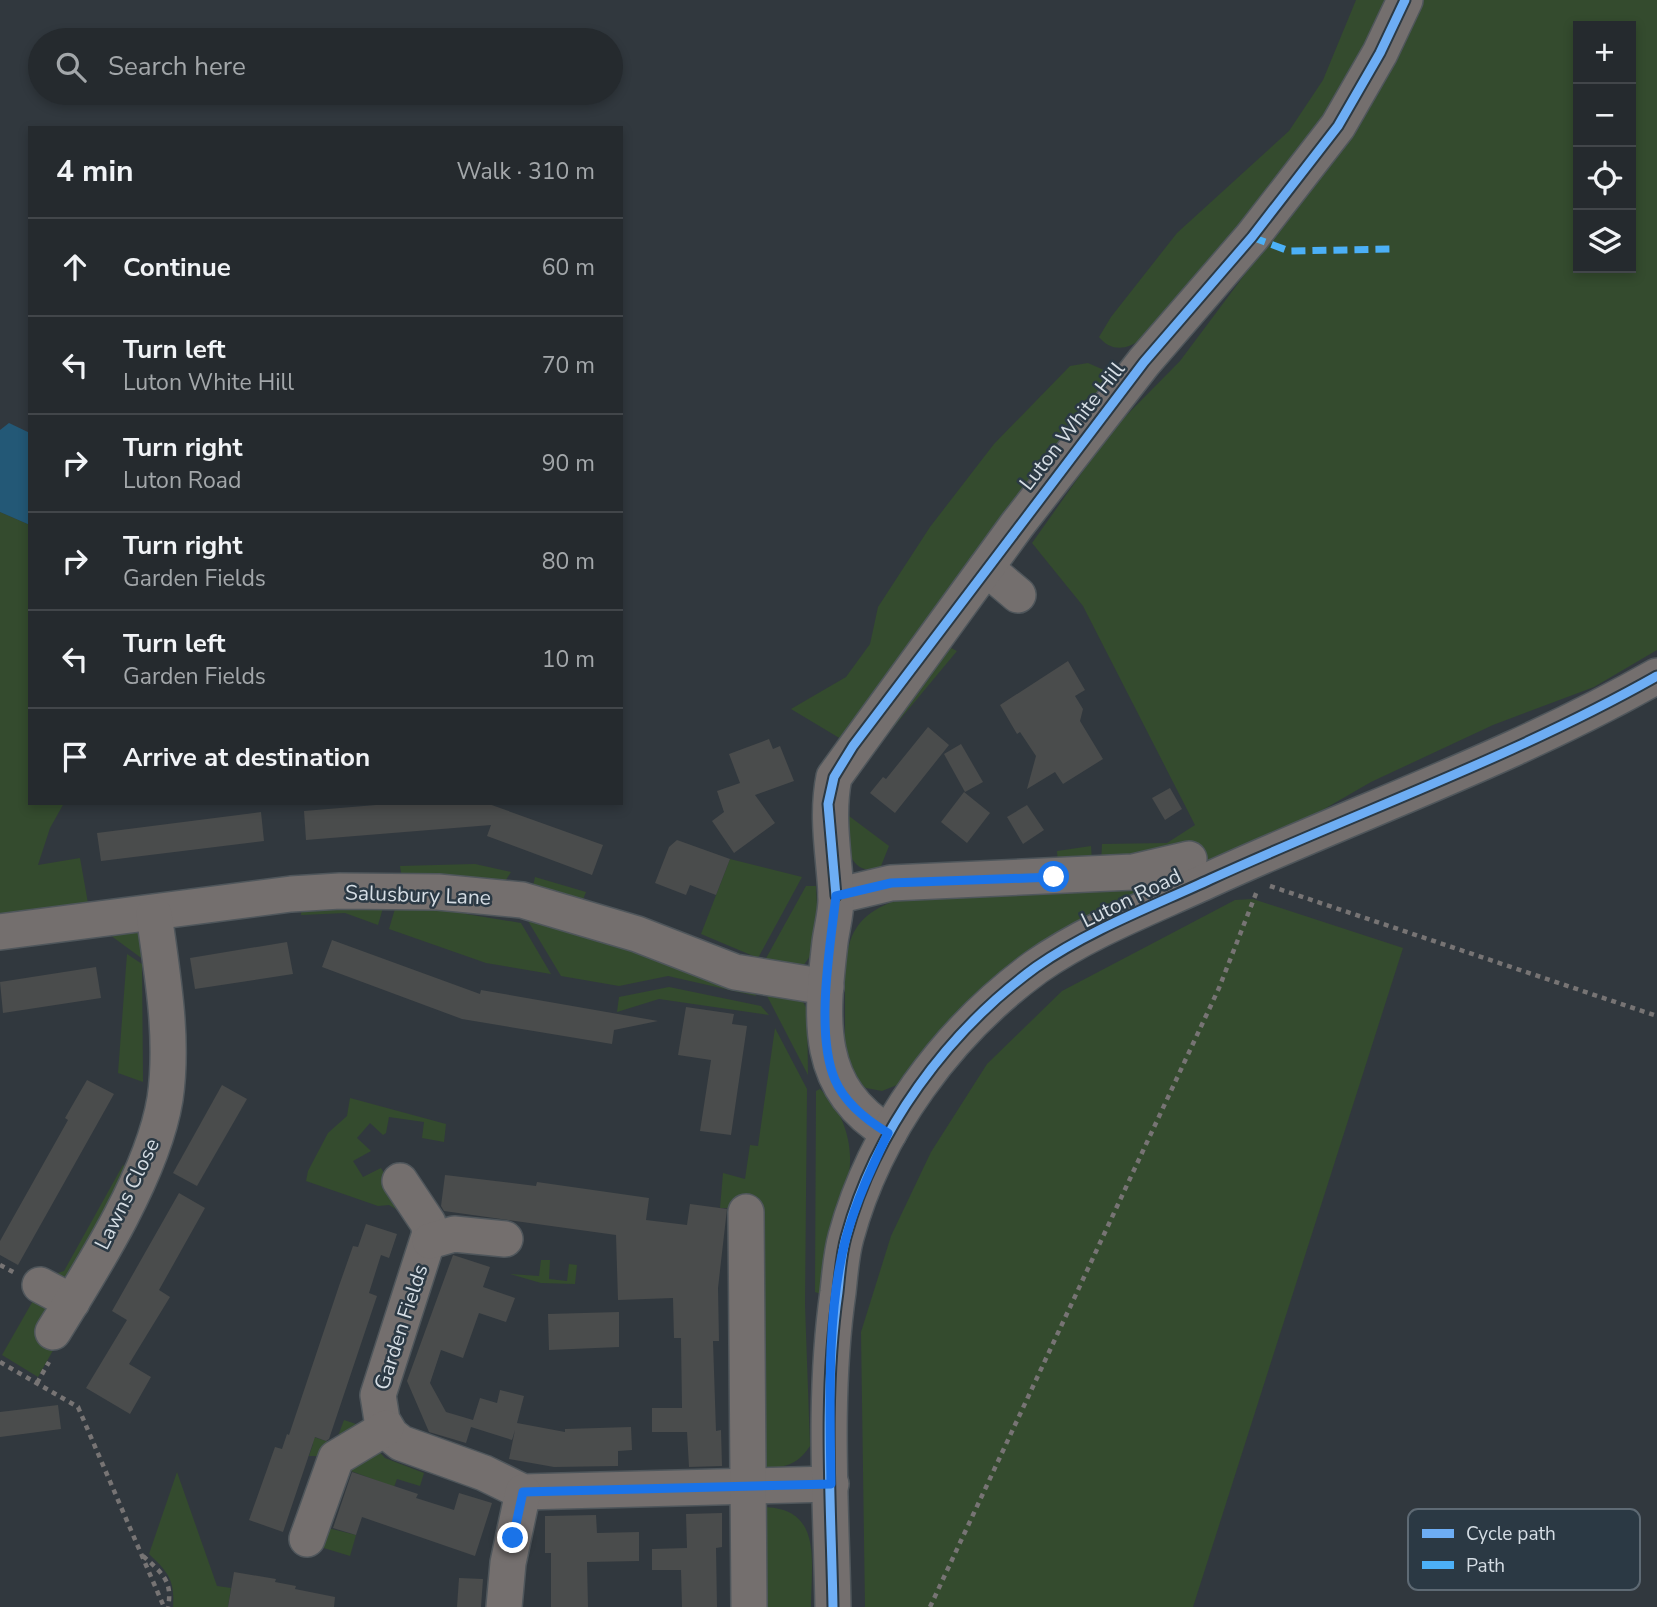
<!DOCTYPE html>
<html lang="en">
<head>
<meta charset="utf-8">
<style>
  :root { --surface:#252a2e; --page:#31363a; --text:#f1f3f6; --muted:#a3a7aa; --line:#42464a }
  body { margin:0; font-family:"Nunito Sans",sans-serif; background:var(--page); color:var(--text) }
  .controls { position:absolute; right:21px; top:21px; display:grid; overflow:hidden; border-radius:0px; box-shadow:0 4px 10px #0003 }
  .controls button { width:63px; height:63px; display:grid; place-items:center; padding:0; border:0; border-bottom:2px solid var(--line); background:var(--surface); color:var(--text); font:35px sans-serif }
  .stop { position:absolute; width:21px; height:21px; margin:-16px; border:5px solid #1a73e8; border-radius:50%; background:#fff }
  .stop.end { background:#1a73e8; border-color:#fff; box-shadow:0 2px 7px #0008 }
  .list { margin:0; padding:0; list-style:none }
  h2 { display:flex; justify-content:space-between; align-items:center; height:91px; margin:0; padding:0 28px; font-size:30px }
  h2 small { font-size:23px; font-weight:400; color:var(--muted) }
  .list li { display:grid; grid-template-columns:46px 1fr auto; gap:21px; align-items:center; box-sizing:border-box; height:98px; padding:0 28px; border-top:2px solid var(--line) }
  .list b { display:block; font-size:26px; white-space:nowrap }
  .list p { margin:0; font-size:23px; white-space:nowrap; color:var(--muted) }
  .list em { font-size:23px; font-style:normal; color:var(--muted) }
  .icon { flex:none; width:38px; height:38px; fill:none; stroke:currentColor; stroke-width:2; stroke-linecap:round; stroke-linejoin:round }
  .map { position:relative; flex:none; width:1657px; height:1607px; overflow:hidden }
  .search { position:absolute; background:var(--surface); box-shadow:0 4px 10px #0003; left:28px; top:28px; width:595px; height:77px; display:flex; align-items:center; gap:18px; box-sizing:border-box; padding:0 24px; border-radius:38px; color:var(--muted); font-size:26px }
  .panel { position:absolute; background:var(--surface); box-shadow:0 4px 10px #0003; left:28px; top:126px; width:595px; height:679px; border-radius:0px }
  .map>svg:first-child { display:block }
</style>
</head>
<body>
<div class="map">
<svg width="1657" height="1607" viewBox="0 0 1657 1607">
  <rect width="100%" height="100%" fill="#31383e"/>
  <g fill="#344b2e" fill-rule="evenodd">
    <path d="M 1356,0 L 1391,0 L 1368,51 L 1284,180 L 1141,339 C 1127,350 1111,352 1099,337 L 1111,317 L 1177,233 L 1289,131 L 1323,80 Z"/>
    <path d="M 1421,0 L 1657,0 L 1657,650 L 1594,687 L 1493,725 L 1371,782 L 1300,823 L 1034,950 L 985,986 L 946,1026 L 902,1083 L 882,1091 L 866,1088 L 851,1075 L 845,1062 C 845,1038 845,1014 845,991 C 845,932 854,913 911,895 L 1101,863 L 1102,844 L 1167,843 L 1195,825 L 1083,606 L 1032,543 L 1112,430 L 1180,361 L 1260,254 ZM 1578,26 L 1631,26 L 1631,268 L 1578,268 Z"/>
    <path d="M 1088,363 L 1104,370 L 1109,379 L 846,742 L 791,709 L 846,677 L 870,644 L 878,607 L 930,527 L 994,444 L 1070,366 Z"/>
    <path d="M 0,512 L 30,525 L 30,803 L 64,803 L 50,828 L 38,865 L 80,858 L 89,909 L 0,923 Z"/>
    <path d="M 947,646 L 957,651 L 852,777 L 845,813 L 889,846 L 881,866 C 843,885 842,818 838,795 Z"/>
    <path d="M 1091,846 L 1092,863 L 1058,864 L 1057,851 Z"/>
    <path d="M 730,859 L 802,877 L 758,958 L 701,934 Z"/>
    <path d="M 475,864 L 511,872 L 501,888 L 402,879 L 400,866 Z"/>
    <path d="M 535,877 L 586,892 L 580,907 L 531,895 Z"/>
    <path d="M 806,886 L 816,886 C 817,915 823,947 800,969 L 759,971 Z"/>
    <path d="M 1253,899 L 1403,948 L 1193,1607 L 865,1607 L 861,1332 L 891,1236 L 931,1152 L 987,1064 L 1062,991 L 1235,900 Z"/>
    <path d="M 385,901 L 378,925 L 345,913 L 301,915 L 302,905 Z"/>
    <path d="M 397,902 L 460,904 L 466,914 L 521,923 L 551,974 L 486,963 L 389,929 Z"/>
    <path d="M 529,918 L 752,986 L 756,996 L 668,976 L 619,986 L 561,976 L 528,921 Z"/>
    <path d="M 109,930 L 139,931 L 144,960 L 110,935 Z"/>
    <path d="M 127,954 L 142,964 L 143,1082 L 118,1073 Z"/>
    <path d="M 669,987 L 761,1006 L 769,1015 L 659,999 L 617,1012 L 619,997 Z"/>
    <path d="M 764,990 L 802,1000 L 807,1009 L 808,1075 Z"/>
    <path d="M 775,1028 L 807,1089 L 805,1305 L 810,1446 C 796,1467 782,1468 759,1468 L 761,1209 L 720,1208 L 723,1173 L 745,1179 L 750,1145 L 758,1146 Z"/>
    <path d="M 820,1089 C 845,1112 856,1150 847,1183 C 844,1192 838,1200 836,1208 C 827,1235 825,1265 821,1294 L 815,1292 L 816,1091 Z"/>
    <path d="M 350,1098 L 446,1124 L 444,1142 L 422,1138 L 424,1122 L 389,1117 L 386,1133 L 383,1135 L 370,1123 L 357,1138 L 371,1151 L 353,1161 L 363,1177 L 381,1168 L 412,1218 L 389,1205 L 378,1206 L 306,1181 L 308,1171 L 328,1133 L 347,1116 Z"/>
    <path d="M 123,1165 L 131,1171 L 67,1277 L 52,1275 L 64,1271 Z"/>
    <path d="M 541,1260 L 550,1260 L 549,1279 L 567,1281 L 569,1264 L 577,1265 L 575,1284 L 541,1283 L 510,1274 L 539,1276 Z"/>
    <path d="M 38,1292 L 45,1297 L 60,1338 L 38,1377 L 2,1355 Z"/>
    <path d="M 344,1420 L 365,1427 L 319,1456 L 309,1456 L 313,1444 L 311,1436 L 335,1444 Z"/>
    <path d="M 374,1446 L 385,1458 L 424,1473 L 420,1486 L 397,1479 L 394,1487 L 351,1471 L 346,1463 Z"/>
    <path d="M 177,1472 L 217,1586 L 231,1588 L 228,1607 L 173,1607 C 175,1580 168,1572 149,1554 Z"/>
    <path d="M 758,1507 C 824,1505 811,1560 811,1607 L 760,1607 Z"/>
    <path d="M 328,1528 L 356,1535 L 350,1556 L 314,1545 Z"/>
  </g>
  <path fill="#235876" d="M 9,423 L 30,433 L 30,525 L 0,512 L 0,430 Z"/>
  <g fill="#4a4c4c">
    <path d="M 1068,661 L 1085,690 L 1075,696 L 1083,709 L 1080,721 L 1103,759 L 1063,784 L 1055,772 L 1027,789 L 1036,756 L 1020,732 L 1017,734 L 1000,705 Z"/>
    <path d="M 928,727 L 949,745 L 895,813 L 870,793 L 883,777 L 886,779 Z"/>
    <path d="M 769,739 L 773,749 L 780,746 L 794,781 L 755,795 L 775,823 L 734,853 L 712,821 L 724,812 L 717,791 L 740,783 L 729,754 Z"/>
    <path d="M 961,744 L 983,782 L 965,792 L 944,754 Z"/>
    <path d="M 1170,788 L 1182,809 L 1165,820 L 1152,798 Z"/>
    <path d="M 964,792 L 990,813 L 967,843 L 941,822 Z"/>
    <path d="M 400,803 L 486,803 L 603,845 L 592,875 L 487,836 L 491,825 L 306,840 L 304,811 Z"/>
    <path d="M 1027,805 L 1044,830 L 1023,844 L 1007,817 Z"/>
    <path d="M 261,812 L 264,841 L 101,861 L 97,833 Z"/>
    <path d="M 677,840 L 730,859 L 716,895 L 690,885 L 686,895 L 655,883 L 669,847 Z"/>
    <path d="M 332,940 L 480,994 L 481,990 L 658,1021 L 614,1030 L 612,1044 L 462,1019 L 322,967 Z"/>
    <path d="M 287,942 L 293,974 L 195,989 L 190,958 Z"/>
    <path d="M 96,967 L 101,998 L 3,1013 L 0,982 Z"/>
    <path d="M 686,1007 L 734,1014 L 732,1024 L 747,1026 L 731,1135 L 700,1131 L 711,1060 L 678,1055 Z"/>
    <path d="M 87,1080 L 114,1094 L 18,1265 L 0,1255 L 0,1241 L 68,1120 L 65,1118 Z"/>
    <path d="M 222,1085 L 247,1099 L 197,1186 L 173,1173 Z"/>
    <path d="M 445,1175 L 536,1186 L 537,1182 L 649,1198 L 646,1220 L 687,1225 L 690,1204 L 727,1209 L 718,1288 L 719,1341 L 713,1341 L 716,1431 L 721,1430 L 722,1466 L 689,1467 L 687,1432 L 652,1432 L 652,1408 L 682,1408 L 681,1338 L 674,1338 L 673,1298 L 618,1300 L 616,1235 L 444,1211 L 441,1206 Z"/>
    <path d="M 179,1193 L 205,1208 L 159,1290 L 170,1297 L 129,1364 L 151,1377 L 130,1414 L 86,1388 L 127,1320 L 112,1311 Z"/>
    <path d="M 366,1224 L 397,1234 L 389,1258 L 381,1255 L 369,1293 L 377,1296 L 329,1439 L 326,1441 L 315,1437 L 283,1532 L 249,1520 L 275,1447 L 282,1449 L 287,1434 L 289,1435 L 340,1283 L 353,1246 L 358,1247 Z"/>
    <path d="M 453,1255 L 490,1267 L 483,1287 L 515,1298 L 506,1322 L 479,1313 L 463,1358 L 441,1350 L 430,1383 L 446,1412 L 473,1420 L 480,1398 L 497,1403 L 500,1390 L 524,1396 L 517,1423 L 565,1432 L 565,1429 L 631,1427 L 632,1450 L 618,1451 L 618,1466 L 554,1467 L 509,1459 L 515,1430 L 512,1440 L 471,1427 L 466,1443 L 429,1432 L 407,1381 Z"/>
    <path d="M 619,1312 L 619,1347 L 549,1350 L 548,1314 Z"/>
    <path d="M 58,1405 L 61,1429 L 0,1437 L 0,1412 Z"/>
    <path d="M 352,1472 L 418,1494 L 416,1498 L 454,1510 L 459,1493 L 492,1503 L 475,1556 L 362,1517 L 356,1535 L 333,1528 Z"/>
    <path d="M 722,1513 L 722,1547 L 716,1548 L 717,1607 L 682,1607 L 681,1570 L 652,1570 L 652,1549 L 687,1548 L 686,1514 Z"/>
    <path d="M 596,1515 L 597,1533 L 639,1532 L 639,1561 L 587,1562 L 588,1607 L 551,1607 L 551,1553 L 545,1553 L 545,1516 Z"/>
    <path d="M 234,1572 L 276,1579 L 275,1582 L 296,1586 L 295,1589 L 335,1597 L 334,1607 L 228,1607 Z"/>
    <path d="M 459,1578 L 483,1579 L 481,1607 L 457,1607 Z"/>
  </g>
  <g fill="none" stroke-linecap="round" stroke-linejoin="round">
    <g stroke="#4f565b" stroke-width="38">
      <g id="minor">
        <path d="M 986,568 L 1018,595"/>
        <path d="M 836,896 L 891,883 L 1133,872 L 1189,859"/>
        <path d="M 0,932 L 291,894 L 340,891 L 438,892 L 522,900 L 637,934 L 735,972 L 826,987"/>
        <path d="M 889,1133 C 814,1088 821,1020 830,942 C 832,927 837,910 836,894 C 834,854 826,817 834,777 L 1017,525 L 1144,362 L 1252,237 L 1338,126 L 1380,53 L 1405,0"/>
        <path d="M 400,1181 L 428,1223 L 430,1233 L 378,1395 L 382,1420 L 391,1435 L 401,1443 L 484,1473 L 523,1492 L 831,1484"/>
        <path d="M 746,1212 L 749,1607"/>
        <path d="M 430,1241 L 454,1234 L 505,1239"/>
        <path d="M 40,1285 L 72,1302"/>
        <path d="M 53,1332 C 93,1268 153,1173 165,1099 C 174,1038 162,973 154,914"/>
        <path d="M 307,1539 L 336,1458 L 386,1428"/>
        <path d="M 504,1607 L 508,1563 L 523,1492"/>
        <path d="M 833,1607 C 831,1503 823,1396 838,1292 C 840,1274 841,1255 846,1237 C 875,1130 947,1032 1036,967 C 1089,930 1153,906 1211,879 C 1360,811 1514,757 1657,676"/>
      </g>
    </g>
    <g stroke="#777474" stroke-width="4.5" stroke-dasharray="5 5" stroke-linecap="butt">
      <path d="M 1270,886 L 1657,1016"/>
      <path d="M 0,1265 L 15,1273"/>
      <path d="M 0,1362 L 78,1407 L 164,1607"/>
      <path d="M 37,1383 L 49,1362"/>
      <path d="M 143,1556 C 162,1573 173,1581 168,1607"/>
      <path d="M 930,1607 L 1219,988 L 1257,891"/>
    </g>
    <use href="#minor" stroke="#746f6e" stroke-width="35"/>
    <path stroke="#4cb0f7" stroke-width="7" stroke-dasharray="14 7" stroke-linecap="butt" d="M 1252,237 L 1289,251 L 1393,249"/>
    <g stroke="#2b3944" stroke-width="13">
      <g id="cycleway">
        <path d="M 836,896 L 828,804 L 834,777 L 853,746 L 1144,362 L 1252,237 L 1338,126 L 1380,53 L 1405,0"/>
        <path d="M 833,1607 C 831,1503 823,1396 838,1292 C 840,1274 841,1255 846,1237 C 875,1130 947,1032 1036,967 C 1089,930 1153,906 1211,879 C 1360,811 1514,757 1657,676"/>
      </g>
    </g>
    <use href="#cycleway" stroke="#6dadf4" stroke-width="9"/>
  </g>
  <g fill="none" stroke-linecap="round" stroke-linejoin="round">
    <path stroke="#1a73e8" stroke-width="9" d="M 513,1538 L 523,1492 L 831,1484 C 830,1408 826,1311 846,1238 C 856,1201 872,1167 888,1133 C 868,1121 845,1103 835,1080 C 815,1033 830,947 836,896 L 891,883 L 1054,877"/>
  </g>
  <g text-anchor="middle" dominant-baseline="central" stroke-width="5" stroke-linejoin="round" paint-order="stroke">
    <g font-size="21" fill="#d5dde4" stroke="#2b3944">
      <text transform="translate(1072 426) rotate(-52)">Luton White Hill</text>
      <text transform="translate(418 895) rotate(2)">Salusbury Lane</text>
      <text transform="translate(1131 898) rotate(-26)">Luton Road</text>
      <text transform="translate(127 1194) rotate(-64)">Lawns Close</text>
      <text transform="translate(401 1327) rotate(-72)">Garden Fields</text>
    </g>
  </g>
  <rect x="1408" y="1509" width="232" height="81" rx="10" fill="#2b3944" stroke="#5e6a74" stroke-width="2"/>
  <rect x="1422" y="1529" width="32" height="9" fill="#6dadf4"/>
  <rect x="1422" y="1561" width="32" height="8" fill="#4cb0f7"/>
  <g font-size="19" fill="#d5dde4">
    <text x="1466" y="1540">Cycle path</text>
    <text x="1466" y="1572">Path</text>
  </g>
</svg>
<div class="controls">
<button>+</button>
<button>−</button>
<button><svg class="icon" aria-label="locate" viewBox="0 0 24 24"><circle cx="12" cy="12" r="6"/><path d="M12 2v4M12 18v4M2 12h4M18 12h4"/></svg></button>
<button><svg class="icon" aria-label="layers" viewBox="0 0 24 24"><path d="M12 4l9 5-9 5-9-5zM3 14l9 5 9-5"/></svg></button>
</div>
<div class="stop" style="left:1054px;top:877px"></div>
<div class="stop end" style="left:513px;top:1538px"></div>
<div class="search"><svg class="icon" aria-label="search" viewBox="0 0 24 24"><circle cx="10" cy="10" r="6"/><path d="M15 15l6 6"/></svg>Search here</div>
<section class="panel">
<h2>4 min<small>Walk · 310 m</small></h2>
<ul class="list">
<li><svg class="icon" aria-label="ahead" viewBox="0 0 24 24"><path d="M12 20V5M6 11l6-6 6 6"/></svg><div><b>Continue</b></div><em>60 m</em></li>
<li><svg class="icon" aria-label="left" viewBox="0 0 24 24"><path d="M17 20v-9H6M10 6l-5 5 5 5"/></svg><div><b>Turn left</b><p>Luton White Hill</p></div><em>70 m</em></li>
<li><svg class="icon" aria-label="right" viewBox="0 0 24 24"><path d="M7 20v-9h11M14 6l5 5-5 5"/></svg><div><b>Turn right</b><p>Luton Road</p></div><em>90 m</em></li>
<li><svg class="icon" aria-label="right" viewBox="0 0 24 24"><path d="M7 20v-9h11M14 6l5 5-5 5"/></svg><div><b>Turn right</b><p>Garden Fields</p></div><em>80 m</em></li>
<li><svg class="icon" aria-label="left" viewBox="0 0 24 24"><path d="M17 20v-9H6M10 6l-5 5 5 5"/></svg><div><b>Turn left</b><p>Garden Fields</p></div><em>10 m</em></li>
<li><svg class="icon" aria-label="arrive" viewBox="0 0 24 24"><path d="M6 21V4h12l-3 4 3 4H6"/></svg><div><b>Arrive at destination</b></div></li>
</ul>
</section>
</div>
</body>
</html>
